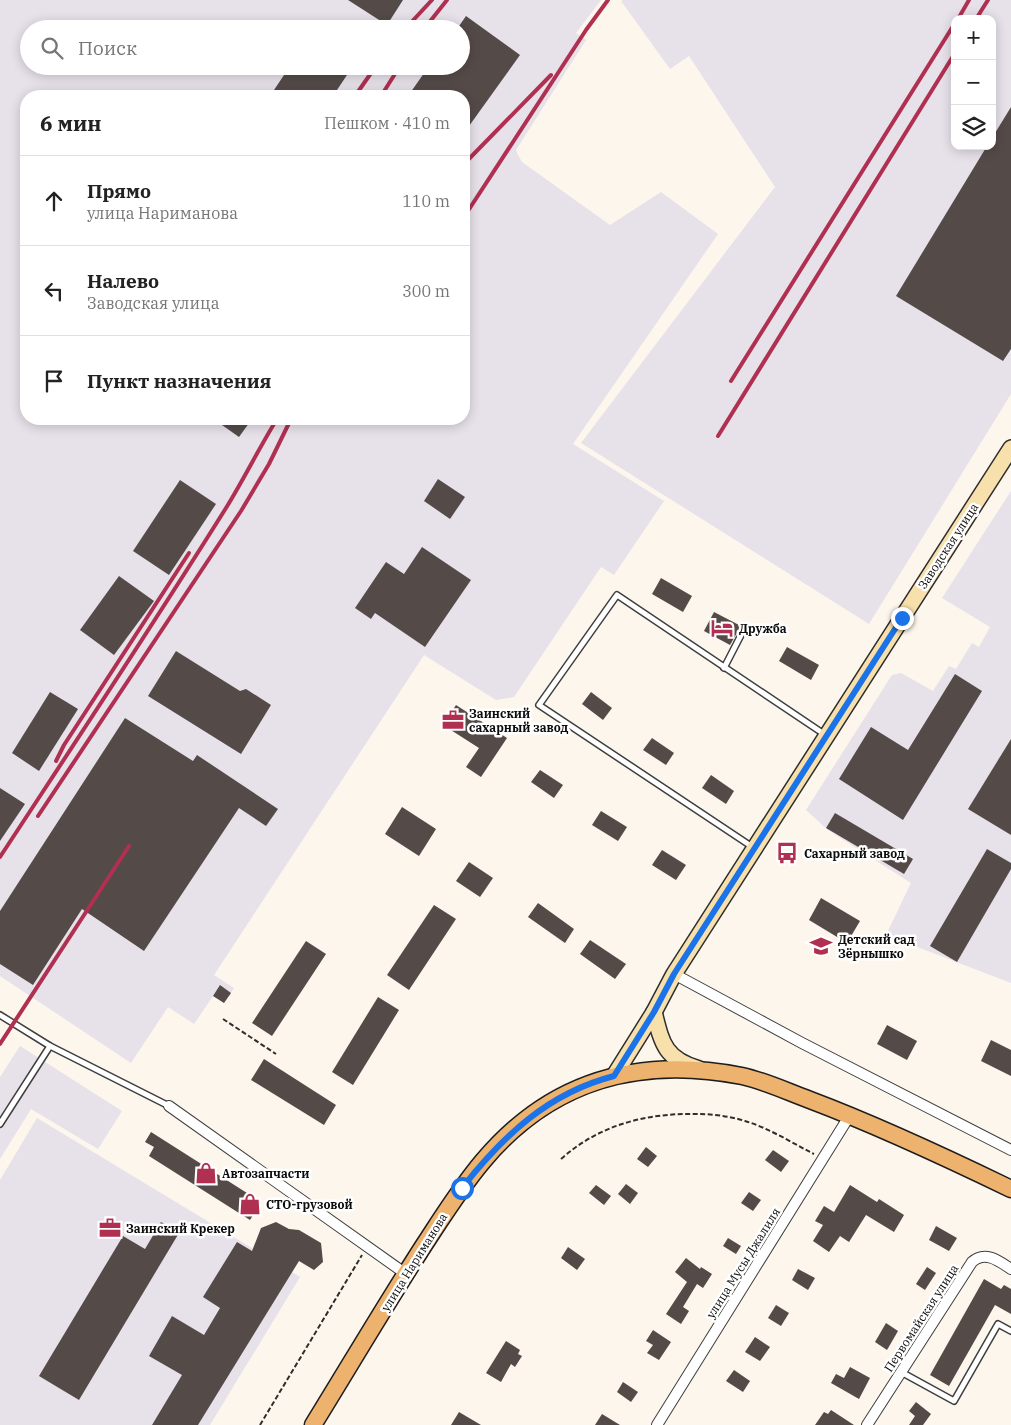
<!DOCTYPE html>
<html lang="ru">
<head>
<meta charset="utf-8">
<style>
  :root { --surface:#fff; --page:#f6f6f6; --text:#222; --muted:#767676; --line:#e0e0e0 }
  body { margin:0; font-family:"IBM Plex Serif",serif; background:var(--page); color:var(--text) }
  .controls { position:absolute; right:15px; top:15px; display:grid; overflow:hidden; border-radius:10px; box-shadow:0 2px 12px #0003 }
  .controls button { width:45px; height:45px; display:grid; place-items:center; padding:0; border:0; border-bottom:1px solid var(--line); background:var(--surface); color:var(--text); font:25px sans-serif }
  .stop { position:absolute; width:15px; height:15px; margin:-11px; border:4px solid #1a73e8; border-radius:50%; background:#fff }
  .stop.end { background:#1a73e8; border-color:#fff; box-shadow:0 1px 5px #0008 }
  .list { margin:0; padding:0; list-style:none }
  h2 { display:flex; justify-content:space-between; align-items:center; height:65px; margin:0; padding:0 20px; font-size:21px }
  h2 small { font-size:16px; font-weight:400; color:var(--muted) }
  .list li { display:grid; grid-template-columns:32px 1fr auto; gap:15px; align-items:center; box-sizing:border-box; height:90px; padding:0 20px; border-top:1px solid var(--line) }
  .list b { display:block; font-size:19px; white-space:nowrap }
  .list p { margin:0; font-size:16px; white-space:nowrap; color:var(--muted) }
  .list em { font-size:16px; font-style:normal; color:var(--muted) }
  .icon { flex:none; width:28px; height:28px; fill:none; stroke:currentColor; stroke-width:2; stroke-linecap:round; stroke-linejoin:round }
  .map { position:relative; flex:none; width:1011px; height:1425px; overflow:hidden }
  .search { position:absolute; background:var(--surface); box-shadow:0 2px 12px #0003; left:20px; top:20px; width:450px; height:55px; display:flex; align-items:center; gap:12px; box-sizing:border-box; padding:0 18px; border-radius:28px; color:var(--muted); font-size:19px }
  .panel { position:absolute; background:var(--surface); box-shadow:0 2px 12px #0003; left:20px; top:90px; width:450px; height:335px; border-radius:20px }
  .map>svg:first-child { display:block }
</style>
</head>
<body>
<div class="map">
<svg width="1011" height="1425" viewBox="0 0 1011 1425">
  <rect width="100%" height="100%" fill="#fdf6ec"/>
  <g fill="#e7e1ea" fill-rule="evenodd">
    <path d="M 0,0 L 601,0 L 576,33 L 586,40 L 516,150 L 518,155 L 522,162 L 610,225 L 661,192 L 718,234 L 573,444 L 664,501 L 614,575 L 601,567 L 514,697 L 496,700 L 424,655 L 214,975 L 234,988 L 224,1003 L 213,996 L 194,1024 L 168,1007 L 131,1063 L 0,976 ZM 29,29 L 461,29 L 461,66 L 29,66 ZM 26,96 L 464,96 L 464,419 L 26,419 Z"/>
    <path d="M 623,0 L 1011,0 L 1011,394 L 869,624 L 581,443 L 775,187 L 689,56 L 670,69 L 621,1 ZM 955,19 L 992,19 L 992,146 L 955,146 Z"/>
    <path d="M 1011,491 L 1011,983 L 886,935 L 911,883 L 828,830 L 806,810 L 892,675 L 901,673 L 933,691 L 949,666 L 956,669 L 972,643 L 979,647 L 990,627 L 942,598 Z"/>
    <path d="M 20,1046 L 122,1111 L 98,1149 L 31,1109 L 0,1159 L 0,1077 Z"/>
    <path d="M 37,1118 L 300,1277 L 210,1425 L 0,1425 L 0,1180 Z"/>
  </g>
  <g fill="#544b49">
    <path d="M 348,0 L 403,0 L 387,25 Z"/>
    <path d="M 466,16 L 520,55 L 464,133 L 464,96 L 408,96 L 429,66 L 461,66 L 461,29 L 457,29 Z"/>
    <path d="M 290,66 L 353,66 L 333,96 L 270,96 Z"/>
    <path d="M 1011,107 L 1011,349 L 1003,361 L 896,296 L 987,146 L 992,146 L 992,138 Z"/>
    <path d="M 226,419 L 252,419 L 239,437 L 222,425 Z"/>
    <path d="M 438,479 L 465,497 L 450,519 L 424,501 Z"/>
    <path d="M 180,480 L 216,504 L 169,575 L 133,551 Z"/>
    <path d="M 422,547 L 471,580 L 425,647 L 375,613 L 371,619 L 355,608 L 386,562 L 404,574 Z"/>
    <path d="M 119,576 L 154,601 L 114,655 L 80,630 Z"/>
    <path d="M 661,578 L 692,596 L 683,612 L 652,594 Z"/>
    <path d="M 714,612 L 741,626 L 730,645 L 704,631 Z"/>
    <path d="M 787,647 L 819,665 L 811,680 L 779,661 Z"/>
    <path d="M 176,651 L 240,691 L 246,689 L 271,705 L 241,754 L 148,696 Z"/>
    <path d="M 955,674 L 982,691 L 903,820 L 839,779 L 871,727 L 908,750 Z"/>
    <path d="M 50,692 L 78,709 L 39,771 L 12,753 Z"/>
    <path d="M 591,692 L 612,708 L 603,720 L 582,704 Z"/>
    <path d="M 456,705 L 507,738 L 481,777 L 466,767 L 479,748 L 443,725 Z"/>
    <path d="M 125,718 L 193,761 L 197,755 L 278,809 L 266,826 L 239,808 L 144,951 L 82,909 L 33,985 L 0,964 L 0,911 Z"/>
    <path d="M 652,738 L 674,753 L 666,765 L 643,750 Z"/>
    <path d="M 1011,739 L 1011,835 L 968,809 Z"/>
    <path d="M 540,770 L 563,785 L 554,798 L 531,782 Z"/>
    <path d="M 711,775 L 734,791 L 726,804 L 702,788 Z"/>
    <path d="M 0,788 L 25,804 L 0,841 Z"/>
    <path d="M 402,807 L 436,829 L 419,856 L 385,834 Z"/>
    <path d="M 601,811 L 627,827 L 618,841 L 592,825 Z"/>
    <path d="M 835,813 L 913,859 L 904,874 L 826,828 Z"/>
    <path d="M 987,849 L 1011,863 L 1011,869 L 957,962 L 930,946 Z"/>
    <path d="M 662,850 L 686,865 L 676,880 L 652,865 Z"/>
    <path d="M 469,862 L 493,878 L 480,897 L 456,881 Z"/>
    <path d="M 821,898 L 860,921 L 847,943 L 809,920 Z"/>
    <path d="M 538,903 L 574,929 L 565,943 L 528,917 Z"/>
    <path d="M 434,905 L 456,919 L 409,990 L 387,975 Z"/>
    <path d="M 590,940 L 626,964 L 615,979 L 580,954 Z"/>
    <path d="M 306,941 L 326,954 L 272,1036 L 252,1023 Z"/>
    <path d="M 220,985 L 231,993 L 224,1003 L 213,996 Z"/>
    <path d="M 378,997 L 399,1010 L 353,1085 L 332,1072 Z"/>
    <path d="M 887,1025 L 917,1041 L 907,1060 L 877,1044 Z"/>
    <path d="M 991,1040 L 1011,1050 L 1011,1076 L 981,1061 Z"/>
    <path d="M 264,1059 L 336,1105 L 324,1125 L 251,1080 Z"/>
    <path d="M 151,1132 L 261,1202 L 250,1220 L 149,1156 L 154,1147 L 145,1142 Z"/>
    <path d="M 646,1147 L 657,1156 L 648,1167 L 637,1159 Z"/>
    <path d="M 773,1150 L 789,1161 L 781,1172 L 765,1160 Z"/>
    <path d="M 626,1184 L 638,1193 L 630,1204 L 618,1194 Z"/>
    <path d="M 596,1185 L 611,1196 L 604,1205 L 589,1193 Z"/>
    <path d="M 850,1185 L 877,1202 L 879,1199 L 904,1215 L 894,1232 L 866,1215 L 849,1242 L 840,1236 L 829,1252 L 813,1241 L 823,1225 L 815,1221 L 824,1206 L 834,1212 Z"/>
    <path d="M 749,1192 L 761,1200 L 753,1211 L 741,1203 Z"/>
    <path d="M 161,1222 L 179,1233 L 79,1400 L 39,1376 L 123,1236 L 145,1249 Z"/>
    <path d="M 276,1222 L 289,1229 L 299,1230 L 321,1243 L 323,1262 L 314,1270 L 299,1261 L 198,1425 L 152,1425 L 182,1375 L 149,1356 L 172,1316 L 204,1335 L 220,1308 L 203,1297 L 237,1242 L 252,1251 L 261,1228 Z"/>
    <path d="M 936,1226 L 957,1238 L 949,1251 L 929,1240 Z"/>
    <path d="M 728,1238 L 741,1246 L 736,1254 L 723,1246 Z"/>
    <path d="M 568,1247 L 585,1259 L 577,1270 L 561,1258 Z"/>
    <path d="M 686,1258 L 700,1269 L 701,1267 L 712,1274 L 703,1288 L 697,1284 L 683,1307 L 689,1311 L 681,1324 L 666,1314 L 687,1282 L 675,1272 Z"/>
    <path d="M 927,1267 L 936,1273 L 925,1290 L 916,1284 Z"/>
    <path d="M 798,1269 L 815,1278 L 808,1290 L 792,1280 Z"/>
    <path d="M 984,1279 L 1001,1289 L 1004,1285 L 1011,1289 L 1011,1314 L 995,1305 L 949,1386 L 930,1375 Z"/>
    <path d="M 776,1305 L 789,1313 L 781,1326 L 768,1318 Z"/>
    <path d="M 886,1323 L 898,1331 L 887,1350 L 875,1342 Z"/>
    <path d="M 653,1330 L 671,1342 L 659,1360 L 647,1353 L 653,1345 L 646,1341 Z"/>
    <path d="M 755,1337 L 770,1347 L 760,1361 L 745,1352 Z"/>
    <path d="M 506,1341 L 520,1350 L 518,1354 L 522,1356 L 515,1367 L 511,1364 L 501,1382 L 486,1373 Z"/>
    <path d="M 850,1367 L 870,1378 L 859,1399 L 831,1383 L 836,1374 L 844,1378 Z"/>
    <path d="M 734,1370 L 750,1381 L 743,1392 L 726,1381 Z"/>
    <path d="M 623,1382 L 638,1392 L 631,1402 L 617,1392 Z"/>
    <path d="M 916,1402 L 931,1414 L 923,1425 L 909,1425 L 915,1416 L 909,1411 Z"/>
    <path d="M 831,1410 L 854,1425 L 815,1425 L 824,1412 L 828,1414 Z"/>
    <path d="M 459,1412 L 481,1425 L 451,1425 Z"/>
    <path d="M 602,1414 L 620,1425 L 595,1425 Z"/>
  </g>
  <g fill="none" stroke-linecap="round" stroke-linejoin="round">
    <g stroke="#3f3f3f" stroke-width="8">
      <g id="service">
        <path d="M 724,668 L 741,635"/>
        <path d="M 754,848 L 539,705 L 617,595 L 824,734"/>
        <path d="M 0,1015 L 50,1046 L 169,1106"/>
        <path d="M 0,1124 L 50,1046"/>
        <path d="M 901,1372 L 954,1401 L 998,1324 L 1011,1331"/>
      </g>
    </g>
    <g stroke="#3f3f3f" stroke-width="12">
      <g id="minor">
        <path d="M 674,974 L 802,1043 L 1011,1150"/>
        <path d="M 169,1106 L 406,1274"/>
        <path d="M 657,1425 L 850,1115"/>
        <path d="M 867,1425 L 972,1262 C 985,1250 999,1261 1011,1269"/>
      </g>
    </g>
    <g stroke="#2e2e2e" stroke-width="18">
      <g id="secondary">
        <path d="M 654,1012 C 662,1044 665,1059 699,1069"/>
        <path d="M 614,1076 L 654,1012 L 674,974 L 1011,448"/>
      </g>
    </g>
    <g stroke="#1d1d1d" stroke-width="19">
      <path id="primary" d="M 313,1425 C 350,1365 386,1304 424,1245 C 443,1216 461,1187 483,1161 C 552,1079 640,1056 742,1076 C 765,1081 788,1092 810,1100 C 879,1126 945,1157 1011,1189"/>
    </g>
    <g stroke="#2e2e2e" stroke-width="2" stroke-dasharray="5 2.5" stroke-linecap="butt">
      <path d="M 223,1019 L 276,1054"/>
      <path d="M 561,1159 C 599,1125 646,1113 696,1114 C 712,1114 729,1116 745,1121 C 769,1128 792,1143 814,1154"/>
      <path d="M 260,1425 L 362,1255"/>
    </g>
    <use href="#service" stroke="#fff" stroke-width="5"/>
    <use href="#minor" stroke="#fff" stroke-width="10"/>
    <use href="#secondary" stroke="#f8e0ad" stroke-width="15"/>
    <use href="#primary" stroke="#edb26d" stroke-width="16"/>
    <g stroke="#b03051" stroke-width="4">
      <path d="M 958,19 L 969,0"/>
      <path d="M 976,19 L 988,0"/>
      <path d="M 405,29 L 432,0"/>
      <path d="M 424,29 L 447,0"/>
      <path d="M 355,96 L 376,66"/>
      <path d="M 381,96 L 400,66"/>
      <path d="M 464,164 L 551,75"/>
      <path d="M 464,217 L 586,30 L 608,0"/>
      <path d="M 731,381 L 955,23"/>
      <path d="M 718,436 L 955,53"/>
      <path d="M 56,761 L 64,745 L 189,553"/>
      <path d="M 38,816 L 241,511 L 269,464 L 291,419"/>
      <path d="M 0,857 C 76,741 153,625 226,508 C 244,479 259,448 277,419"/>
      <path d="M 0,1044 L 129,846"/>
    </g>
  </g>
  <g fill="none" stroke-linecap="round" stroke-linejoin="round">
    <path stroke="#1a73e8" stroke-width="6" d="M 462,1188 C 503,1136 548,1093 614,1076 L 654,1012 L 674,974 L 902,618"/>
  </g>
  <defs>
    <g id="hotel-bare" transform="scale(1.725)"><path d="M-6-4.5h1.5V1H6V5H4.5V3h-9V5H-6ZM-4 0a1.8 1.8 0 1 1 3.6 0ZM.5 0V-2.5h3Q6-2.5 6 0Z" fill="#b03051" stroke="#fff" stroke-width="2.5" paint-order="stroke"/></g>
    <g id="office-bare" transform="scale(1.725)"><path d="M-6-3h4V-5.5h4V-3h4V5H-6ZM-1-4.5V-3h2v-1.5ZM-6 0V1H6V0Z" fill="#b03051" stroke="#fff" stroke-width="2.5" paint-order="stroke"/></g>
    <g id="bus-bare" transform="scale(1.725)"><path d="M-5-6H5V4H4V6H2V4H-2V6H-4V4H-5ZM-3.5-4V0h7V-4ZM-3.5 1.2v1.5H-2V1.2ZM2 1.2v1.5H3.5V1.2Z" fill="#b03051" stroke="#fff" stroke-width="2.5" paint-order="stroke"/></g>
    <g id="school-bare" transform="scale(1.725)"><path d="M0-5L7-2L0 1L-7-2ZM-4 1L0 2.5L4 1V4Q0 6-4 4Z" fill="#b03051" stroke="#fff" stroke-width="2.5" paint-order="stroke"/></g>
    <g id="shop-bare" transform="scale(1.725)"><path d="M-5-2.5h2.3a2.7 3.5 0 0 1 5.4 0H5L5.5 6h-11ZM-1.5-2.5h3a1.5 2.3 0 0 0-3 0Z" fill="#b03051" stroke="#fff" stroke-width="2.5" paint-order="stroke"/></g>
  </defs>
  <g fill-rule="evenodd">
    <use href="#hotel-bare" x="722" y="628"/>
    <use href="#office-bare" x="453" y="720"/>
    <use href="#bus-bare" x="787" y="853"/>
    <use href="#school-bare" x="821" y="946"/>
    <use href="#shop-bare" x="206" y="1173"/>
    <use href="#shop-bare" x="250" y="1204"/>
    <use href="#office-bare" x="110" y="1228"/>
  </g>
  <g text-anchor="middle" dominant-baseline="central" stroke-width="5" stroke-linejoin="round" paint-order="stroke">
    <g font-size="12" fill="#0c0c0c" stroke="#fff">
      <text transform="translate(948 546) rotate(-57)">Заводская улица</text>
      <text transform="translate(414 1262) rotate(-58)">улица Нариманова</text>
      <text transform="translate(743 1263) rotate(-58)">улица Мусы Джалиля</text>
      <text transform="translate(921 1318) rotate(-57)">Первомайская улица</text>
    </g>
    <g font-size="12" font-weight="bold" fill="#0c0c0c" stroke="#fff" text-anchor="start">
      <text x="739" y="628">Дружба</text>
      <text x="469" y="713">Заинский<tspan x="469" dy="14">сахарный завод</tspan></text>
      <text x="804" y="853">Сахарный завод</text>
      <text x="838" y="939">Детский сад<tspan x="838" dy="14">Зёрнышко</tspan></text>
      <text x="222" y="1173">Автозапчасти</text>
      <text x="266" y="1204">СТО-грузовой</text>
      <text x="126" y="1228">Заинский Крекер</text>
    </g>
  </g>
</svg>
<div class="controls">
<button>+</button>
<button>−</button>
<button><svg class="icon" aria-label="layers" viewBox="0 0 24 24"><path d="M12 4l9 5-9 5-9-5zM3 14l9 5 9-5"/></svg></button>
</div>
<div class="stop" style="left:462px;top:1188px"></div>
<div class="stop end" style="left:902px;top:618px"></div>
<div class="search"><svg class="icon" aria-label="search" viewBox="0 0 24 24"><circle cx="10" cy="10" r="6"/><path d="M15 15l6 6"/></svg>Поиск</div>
<section class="panel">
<h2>6 мин<small>Пешком · 410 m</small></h2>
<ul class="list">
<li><svg class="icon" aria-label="ahead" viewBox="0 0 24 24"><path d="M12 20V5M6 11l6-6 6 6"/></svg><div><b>Прямо</b><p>улица Нариманова</p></div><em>110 m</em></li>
<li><svg class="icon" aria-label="left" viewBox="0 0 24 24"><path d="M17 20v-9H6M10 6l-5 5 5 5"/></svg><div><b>Налево</b><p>Заводская улица</p></div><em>300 m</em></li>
<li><svg class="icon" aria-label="arrive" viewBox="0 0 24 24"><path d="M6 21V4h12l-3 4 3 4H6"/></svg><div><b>Пункт назначения</b></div></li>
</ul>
</section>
</div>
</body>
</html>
